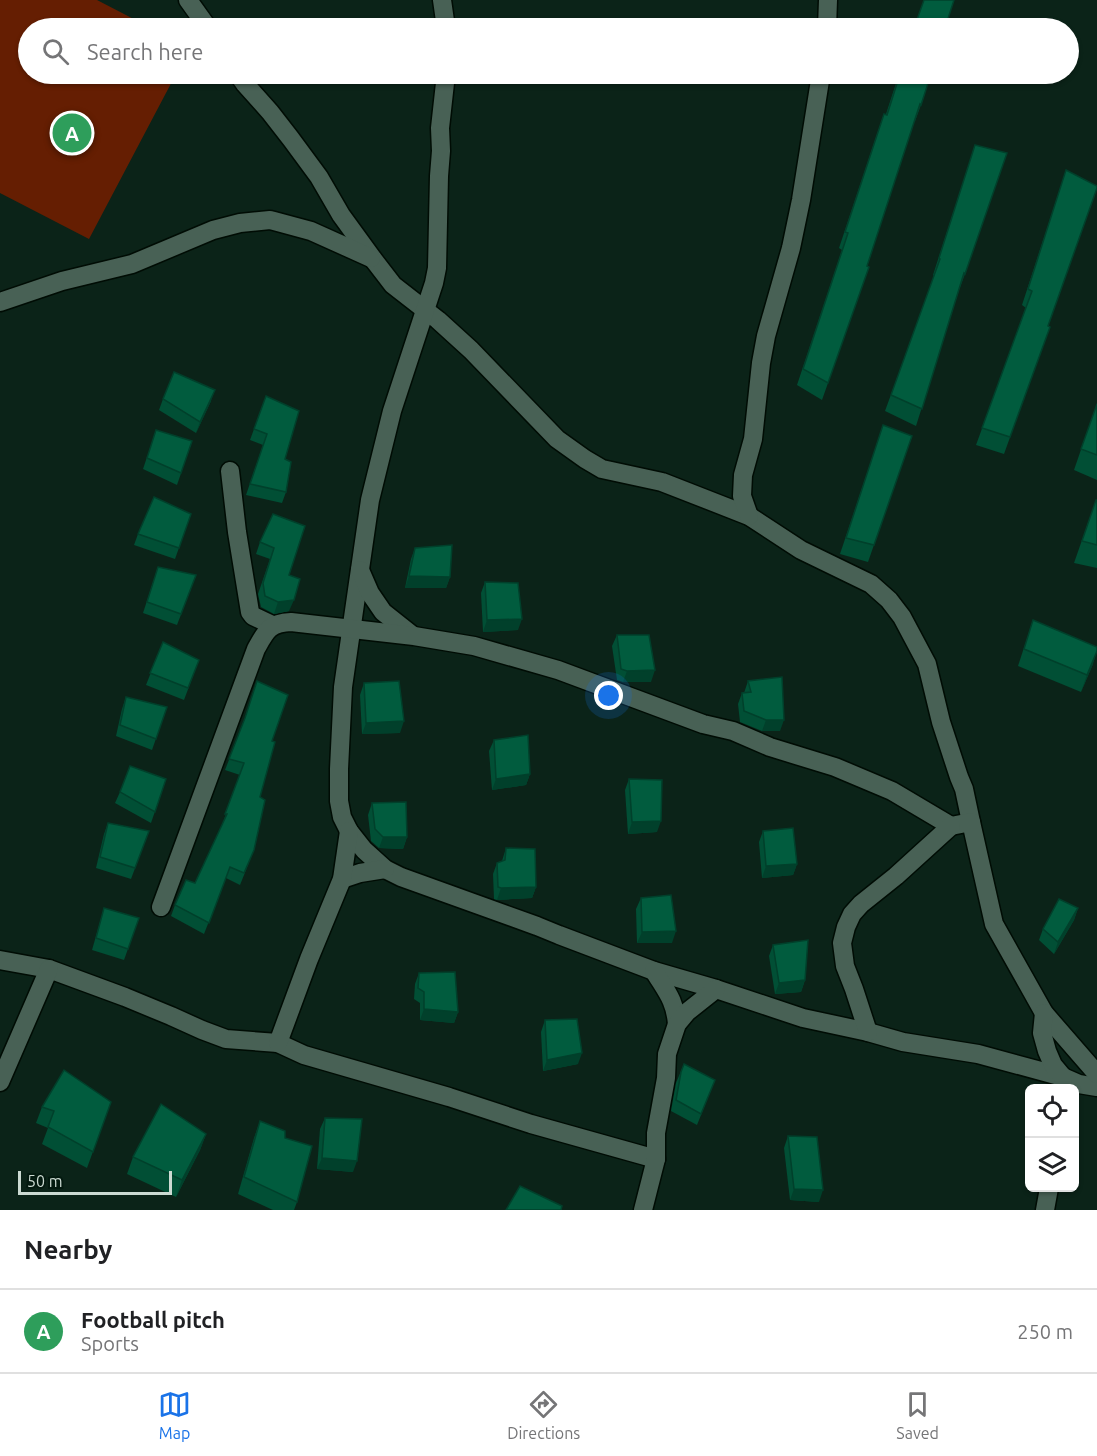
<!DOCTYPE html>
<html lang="en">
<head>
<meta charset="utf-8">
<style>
  :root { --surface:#fff; --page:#f6f6f6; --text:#202124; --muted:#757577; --line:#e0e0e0; --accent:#1a73e8 }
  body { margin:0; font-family:Ubuntu,sans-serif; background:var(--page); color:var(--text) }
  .controls { position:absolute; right:18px; bottom:18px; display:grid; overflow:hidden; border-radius:9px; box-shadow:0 2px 4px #0004 }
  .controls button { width:54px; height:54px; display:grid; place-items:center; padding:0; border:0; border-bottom:2px solid var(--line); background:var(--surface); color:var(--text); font:30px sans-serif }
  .scale { position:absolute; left:18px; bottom:15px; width:154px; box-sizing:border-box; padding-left:6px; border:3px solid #ccdad2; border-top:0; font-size:16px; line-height:21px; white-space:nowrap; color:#ccdad2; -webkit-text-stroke:4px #03190f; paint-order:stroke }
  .you { position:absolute; left:609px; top:696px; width:21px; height:21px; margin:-15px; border:4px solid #fff; border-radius:50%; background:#1a73e8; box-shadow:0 0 0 9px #1a73e833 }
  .badge { display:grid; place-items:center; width:39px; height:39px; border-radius:50%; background:var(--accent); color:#fff; font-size:20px; font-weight:700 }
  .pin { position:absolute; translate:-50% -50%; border:3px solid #fff; box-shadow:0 2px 6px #0006 }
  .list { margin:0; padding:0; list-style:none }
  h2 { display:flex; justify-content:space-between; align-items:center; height:78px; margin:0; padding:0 24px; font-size:26px }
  h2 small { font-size:20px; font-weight:400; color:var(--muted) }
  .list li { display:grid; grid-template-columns:39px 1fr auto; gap:18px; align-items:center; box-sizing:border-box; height:84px; padding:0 24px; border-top:2px solid var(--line) }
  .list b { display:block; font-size:22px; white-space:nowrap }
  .list p { margin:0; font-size:20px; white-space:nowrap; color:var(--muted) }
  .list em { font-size:20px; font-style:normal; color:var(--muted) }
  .icon { flex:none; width:33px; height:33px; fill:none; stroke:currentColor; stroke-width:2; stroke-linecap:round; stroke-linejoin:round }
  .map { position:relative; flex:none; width:1097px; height:1210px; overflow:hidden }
  .search { position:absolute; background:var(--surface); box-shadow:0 2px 4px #0004; left:18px; right:18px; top:18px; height:66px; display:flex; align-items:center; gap:15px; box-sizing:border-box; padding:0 21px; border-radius:33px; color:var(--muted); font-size:22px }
  .sheet { height:162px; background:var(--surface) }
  nav { display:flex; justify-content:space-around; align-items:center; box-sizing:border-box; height:84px; border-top:2px solid var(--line); background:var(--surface); font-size:16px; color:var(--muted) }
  nav a { display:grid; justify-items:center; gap:3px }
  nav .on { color:var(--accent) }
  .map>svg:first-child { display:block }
</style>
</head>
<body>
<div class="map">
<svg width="1097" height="1210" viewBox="0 0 1097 1210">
  <rect width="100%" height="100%" fill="#0b2318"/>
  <path fill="#651e02" d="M 0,0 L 97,0 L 151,28 L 28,28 L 28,74 L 176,74 L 89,239 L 0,193 Z"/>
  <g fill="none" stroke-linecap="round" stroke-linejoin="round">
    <g stroke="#000c04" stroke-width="21">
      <g id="street">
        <path d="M 188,0 L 208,28"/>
        <path d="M 442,0 L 446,28"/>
        <path d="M 827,28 L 828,0"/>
        <path d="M 238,74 L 245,84 L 270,112 L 291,139 L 319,177 L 341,215 L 373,259 L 393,285 L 438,320 L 471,350 L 557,439 L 585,459 L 602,469 L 662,482 L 749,516 L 801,550 L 871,584 L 889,600 L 902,617 L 927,664 L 941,722 L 959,777 L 964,789 L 971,822"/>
        <path d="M 446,74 L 440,128 L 441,151 L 439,176 L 437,268 L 434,283 L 392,411 L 370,500 L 343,687 L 339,769 L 339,801 L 342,817 L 349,831 L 364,850 L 385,869 L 401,877 L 537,926 L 559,935 L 654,971 L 716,989 L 803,1018 L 868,1032 L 903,1042 L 978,1054 L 1063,1077 L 1079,1084 L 1097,1087"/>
        <path d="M 0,302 L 62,281 L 132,264 L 213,230 L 240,223 L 270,220 L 274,221 L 311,231 L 371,258"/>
        <path d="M 230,471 L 237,532 L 250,612 L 253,616 L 272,625"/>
        <path d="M 749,516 L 742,496 L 743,475 L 753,439 L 761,363 L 766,336 L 791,248 L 801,200 L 821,74"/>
        <path d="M 360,570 L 370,593 L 383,612 L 412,635"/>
        <path d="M 342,879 L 360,873 L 385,869"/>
        <path d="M 161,907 L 256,649 C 266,631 269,623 291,622 L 414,636 L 474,646 L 558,670 L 703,724 L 733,731 L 770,747 L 835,767 L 892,791 L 951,826 L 971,822 L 994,924 L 1044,1013 L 1097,1074"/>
        <path d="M 0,960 L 49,969 L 125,997 L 171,1016 L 202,1030 L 226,1039 L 278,1043 L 304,1055 L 449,1097 L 531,1124 L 656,1159"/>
        <path d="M 654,971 C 666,991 675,1000 677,1024"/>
        <path d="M 1044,1013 L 1042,1033 L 1047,1051 L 1053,1065 L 1063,1077 L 1063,1080"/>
        <path d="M 868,1032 L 854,989 L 845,966 L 842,943 L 846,927 L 852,914 L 861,904 L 896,876 L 951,826"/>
        <path d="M 278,1043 L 309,959 L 342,879 L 349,831"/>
        <path d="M 0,1082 L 49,969"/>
        <path d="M 643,1210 L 656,1159 L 656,1133 L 666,1078 L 667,1054 L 677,1024 L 687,1012 L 716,989"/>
        <path d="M 1045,1210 L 1049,1188"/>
      </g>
    </g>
    <use href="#street" stroke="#486155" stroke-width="18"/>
  </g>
  <g fill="#014f35">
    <path d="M 899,74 L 931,74 L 921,105 L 915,121 L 914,121 L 867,266 L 869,267 L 822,400 L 797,385 L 842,250 L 839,248 L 878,131 L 884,114 L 886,114 Z"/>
    <path d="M 975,145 L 965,274 L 959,290 L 916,426 L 885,411 L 934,276 L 933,275 Z"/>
    <path d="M 1066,170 L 1048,326 L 1050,327 L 1004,454 L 976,445 L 1026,308 L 1022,305 Z"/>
    <path d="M 266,396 L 285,459 L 286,492 L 282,503 L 246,495 L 263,445 L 250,440 Z"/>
    <path d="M 163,399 L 211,401 L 196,433 L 159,410 Z"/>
    <path d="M 1097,403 L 1097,480 L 1074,470 Z"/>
    <path d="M 883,425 L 912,436 L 868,562 L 840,554 Z"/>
    <path d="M 156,430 L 192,441 L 177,485 L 143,469 Z"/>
    <path d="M 1096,500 L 1097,500 L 1097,568 L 1074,563 Z"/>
    <path d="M 191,514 L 175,559 L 134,545 L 138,534 Z"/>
    <path d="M 273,514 L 289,575 L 289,611 L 274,614 L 261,607 L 258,594 L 270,559 L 256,554 L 260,542 Z"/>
    <path d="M 415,548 L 450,577 L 446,588 L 405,588 L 411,559 Z"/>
    <path d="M 158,567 L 196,575 L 177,625 L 143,613 Z"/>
    <path d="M 485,582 L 518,630 L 483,632 L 481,593 Z"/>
    <path d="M 1033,620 L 1093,664 L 1081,692 L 1018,666 Z"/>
    <path d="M 617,635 L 651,682 L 623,682 L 617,680 L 612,646 Z"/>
    <path d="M 163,642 L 199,660 L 184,700 L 146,685 Z"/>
    <path d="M 257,681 L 272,741 L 260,797 L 254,850 L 240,885 L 226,878 L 204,934 L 171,916 L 175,905 L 195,883 L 222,825 L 240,775 L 225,770 L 243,724 Z"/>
    <path d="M 748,681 L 780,731 L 762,731 L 740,722 L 738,704 L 742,693 L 744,693 Z"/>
    <path d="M 364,683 L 400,733 L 362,734 L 360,695 Z"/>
    <path d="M 126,697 L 167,707 L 152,750 L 116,736 L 122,709 Z"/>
    <path d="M 494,740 L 530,774 L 526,785 L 492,790 L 489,751 Z"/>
    <path d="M 166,779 L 151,823 L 115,803 L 120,792 Z"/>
    <path d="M 629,779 L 657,832 L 628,834 L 625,790 Z"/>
    <path d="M 372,803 L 407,837 L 403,849 L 379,848 L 371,841 L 368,815 Z"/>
    <path d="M 108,823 L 149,831 L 131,879 L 96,868 L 104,834 Z"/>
    <path d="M 763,831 L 797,864 L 793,875 L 762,878 L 759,842 Z"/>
    <path d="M 506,848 L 536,887 L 532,898 L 497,900 L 494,899 L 493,874 L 497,863 L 502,861 Z"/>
    <path d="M 641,898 L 672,943 L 637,943 L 636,909 Z"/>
    <path d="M 104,908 L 139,918 L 124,960 L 92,950 Z"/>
    <path d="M 1078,908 L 1074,920 L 1054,954 L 1039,940 L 1043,929 Z"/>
    <path d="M 773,945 L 805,980 L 801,992 L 775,994 L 769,956 Z"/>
    <path d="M 419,973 L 458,1012 L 454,1023 L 420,1020 L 420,1003 L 414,999 L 415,984 Z"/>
    <path d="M 545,1020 L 578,1064 L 543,1071 L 541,1032 Z"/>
    <path d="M 684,1064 L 715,1080 L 697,1125 L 671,1111 L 676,1083 Z"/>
    <path d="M 111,1102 L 87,1168 L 42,1144 L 48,1128 L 36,1123 L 42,1107 Z"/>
    <path d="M 325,1118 L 353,1172 L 317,1169 L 320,1129 Z"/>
    <path d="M 260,1121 L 285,1138 L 297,1202 L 294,1210 L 273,1210 L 238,1194 L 254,1138 Z"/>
    <path d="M 206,1134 L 200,1150 L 176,1197 L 127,1174 L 133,1157 Z"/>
    <path d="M 788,1136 L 819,1202 L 790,1200 L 784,1148 Z"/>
  </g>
  <g fill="#01402b">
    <path d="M 215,390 L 211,401 L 196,433 L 200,422 Z"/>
    <path d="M 409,576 L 450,577 L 446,588 L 405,588 Z"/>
    <path d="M 294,600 L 289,611 L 274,614 L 278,602 Z"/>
    <path d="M 522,619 L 518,630 L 483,632 L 487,620 Z"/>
    <path d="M 1097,651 L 1093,664 L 1081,692 L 1087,675 Z"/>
    <path d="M 655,670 L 651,682 L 623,682 L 627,671 Z"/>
    <path d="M 766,720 L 784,720 L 780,731 L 762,731 Z"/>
    <path d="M 404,721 L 400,733 L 362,734 L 366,723 Z"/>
    <path d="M 530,774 L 526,785 L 492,790 L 496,779 Z"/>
    <path d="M 661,821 L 657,832 L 628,834 L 632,822 Z"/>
    <path d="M 383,837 L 407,837 L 403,849 L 379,848 Z"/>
    <path d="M 797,864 L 793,875 L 762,878 L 766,866 Z"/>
    <path d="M 536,887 L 532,898 L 497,900 L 501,888 Z"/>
    <path d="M 1078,908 L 1074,920 L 1054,954 L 1058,942 Z"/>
    <path d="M 676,931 L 672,943 L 637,943 L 642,932 Z"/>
    <path d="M 805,980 L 801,992 L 775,994 L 779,983 Z"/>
    <path d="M 424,1009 L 458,1012 L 454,1023 L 420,1020 Z"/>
    <path d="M 582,1053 L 578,1064 L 543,1071 L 547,1060 Z"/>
    <path d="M 206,1134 L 200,1150 L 176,1197 L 182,1180 Z"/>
    <path d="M 322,1158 L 357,1161 L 353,1172 L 317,1169 Z"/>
    <path d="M 794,1189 L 823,1190 L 819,1202 L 790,1200 Z"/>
  </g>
  <g fill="#015c3e" stroke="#01402b" stroke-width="1.5">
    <path d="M 924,0 L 954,0 L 945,28 L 914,28 Z"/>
    <path d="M 900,74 L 931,74 L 921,105 L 920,104 L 867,266 L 869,267 L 828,383 L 803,369 L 848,233 L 845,232 L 884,114 L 887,115 Z"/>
    <path d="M 975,145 L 1007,153 L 965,274 L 964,273 L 922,409 L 891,395 L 940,259 L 939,258 Z"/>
    <path d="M 1066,170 L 1097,186 L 1097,188 L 1048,326 L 1050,327 L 1010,437 L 982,428 L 1032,291 L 1028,289 Z"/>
    <path d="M 174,372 L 215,390 L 200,422 L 163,399 Z"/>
    <path d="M 266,396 L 299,411 L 285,459 L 291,462 L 286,492 L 250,484 L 267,434 L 254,429 Z"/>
    <path d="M 1097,404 L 1097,455 L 1081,449 Z"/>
    <path d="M 883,425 L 912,436 L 874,545 L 846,538 Z"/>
    <path d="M 156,430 L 192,441 L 181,473 L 147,458 Z"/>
    <path d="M 154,497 L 191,514 L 179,548 L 138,534 Z"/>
    <path d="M 1096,500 L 1097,500 L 1097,545 L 1082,541 Z"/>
    <path d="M 273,514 L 305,526 L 289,575 L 300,579 L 294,600 L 278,602 L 265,596 L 263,583 L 274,548 L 260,542 Z"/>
    <path d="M 452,545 L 450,577 L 409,576 L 415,548 Z"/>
    <path d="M 158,567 L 196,575 L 181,614 L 147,602 Z"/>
    <path d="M 485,582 L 518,583 L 522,619 L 487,620 Z"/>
    <path d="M 1033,620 L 1097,647 L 1097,651 L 1087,675 L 1024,649 Z"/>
    <path d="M 617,635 L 649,635 L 655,670 L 627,671 L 621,669 Z"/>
    <path d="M 163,642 L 199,660 L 188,688 L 150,673 Z"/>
    <path d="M 782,677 L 784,720 L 766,720 L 744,711 L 742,693 L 751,692 L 748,681 Z"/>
    <path d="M 257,681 L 288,695 L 272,741 L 275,742 L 260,797 L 265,800 L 254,850 L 244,873 L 230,867 L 209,923 L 175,905 L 186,880 L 195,883 L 227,814 L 225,814 L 244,763 L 229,759 L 245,718 Z"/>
    <path d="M 399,681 L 404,721 L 366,723 L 364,683 Z"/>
    <path d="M 126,697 L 167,707 L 156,739 L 120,725 Z"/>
    <path d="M 528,735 L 530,774 L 496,779 L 494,740 Z"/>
    <path d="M 130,766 L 166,779 L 155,812 L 120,792 Z"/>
    <path d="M 629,779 L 662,780 L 661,821 L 632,822 Z"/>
    <path d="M 406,802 L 407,837 L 383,837 L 375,829 L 372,803 Z"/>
    <path d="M 108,823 L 149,831 L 135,868 L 100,857 Z"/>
    <path d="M 793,828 L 797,864 L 766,866 L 763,831 Z"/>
    <path d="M 506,848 L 535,849 L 536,887 L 501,888 L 498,887 L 497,863 L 505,860 Z"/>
    <path d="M 671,895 L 676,931 L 642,932 L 641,898 Z"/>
    <path d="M 1059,899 L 1078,908 L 1058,942 L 1043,929 Z"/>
    <path d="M 104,908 L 139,918 L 128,949 L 96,938 Z"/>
    <path d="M 808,940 L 805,980 L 779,983 L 773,945 Z"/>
    <path d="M 455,972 L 458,1012 L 424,1009 L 424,992 L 418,988 L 419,973 Z"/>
    <path d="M 577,1019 L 582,1053 L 547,1060 L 545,1020 Z"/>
    <path d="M 684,1064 L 715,1080 L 701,1114 L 676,1100 L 681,1072 Z"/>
    <path d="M 64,1070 L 111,1102 L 93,1152 L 48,1127 L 54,1111 L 42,1107 Z"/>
    <path d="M 161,1104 L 206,1134 L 182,1180 L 133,1157 Z"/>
    <path d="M 325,1118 L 362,1119 L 357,1161 L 322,1158 Z"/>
    <path d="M 260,1121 L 285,1131 L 285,1138 L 312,1146 L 297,1202 L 244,1177 Z"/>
    <path d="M 788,1136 L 817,1137 L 823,1190 L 794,1189 Z"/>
    <path d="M 520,1186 L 562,1206 L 561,1210 L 506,1210 Z"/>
  </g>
</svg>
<div class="controls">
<button><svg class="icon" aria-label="locate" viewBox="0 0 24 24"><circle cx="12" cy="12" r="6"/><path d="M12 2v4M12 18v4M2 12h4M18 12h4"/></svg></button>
<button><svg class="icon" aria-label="layers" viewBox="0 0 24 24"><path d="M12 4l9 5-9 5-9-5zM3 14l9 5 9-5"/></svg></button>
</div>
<div class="scale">50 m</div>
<div class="you"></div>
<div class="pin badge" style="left:72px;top:133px;background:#2e9e5b">A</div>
<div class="search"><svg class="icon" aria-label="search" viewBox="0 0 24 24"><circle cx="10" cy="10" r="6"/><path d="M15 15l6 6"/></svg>Search here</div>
</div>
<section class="sheet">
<h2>Nearby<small></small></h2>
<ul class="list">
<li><span class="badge" style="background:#2e9e5b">A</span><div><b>Football pitch</b><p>Sports</p></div><em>250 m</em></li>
</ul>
</section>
<nav>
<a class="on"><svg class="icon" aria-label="map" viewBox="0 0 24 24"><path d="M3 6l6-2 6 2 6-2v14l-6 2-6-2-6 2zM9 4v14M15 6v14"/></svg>Map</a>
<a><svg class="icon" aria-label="directions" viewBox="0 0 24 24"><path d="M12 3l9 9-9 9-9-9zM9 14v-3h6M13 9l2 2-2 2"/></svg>Directions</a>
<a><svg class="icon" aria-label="saved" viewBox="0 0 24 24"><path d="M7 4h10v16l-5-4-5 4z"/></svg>Saved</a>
</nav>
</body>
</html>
